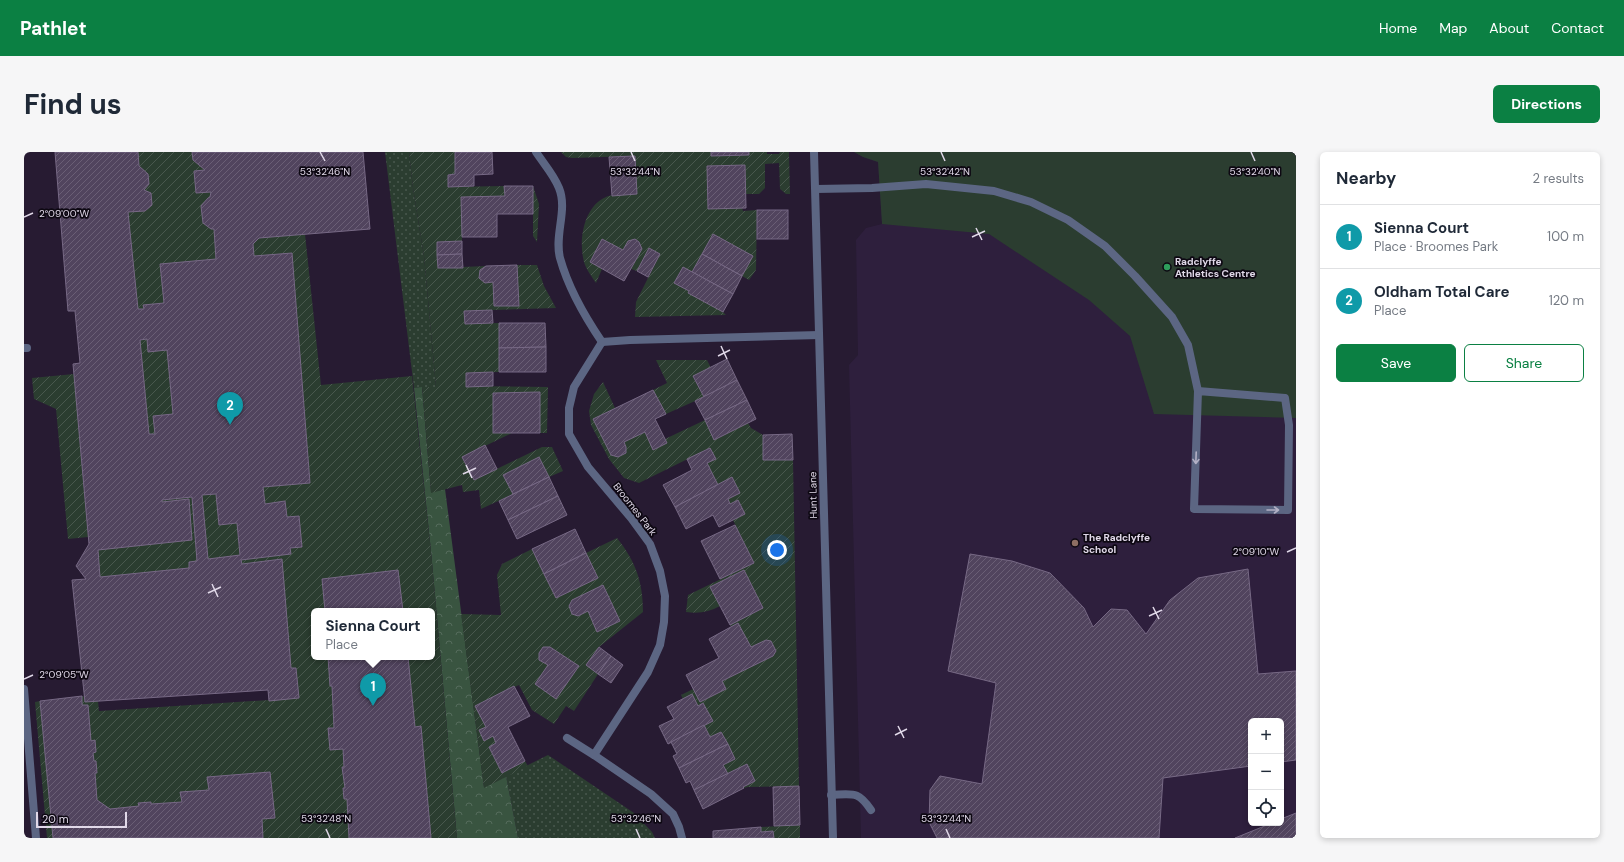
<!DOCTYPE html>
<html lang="en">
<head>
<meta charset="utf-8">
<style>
  :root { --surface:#fff; --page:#f6f6f7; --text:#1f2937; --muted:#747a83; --line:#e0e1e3; --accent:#0b8043 }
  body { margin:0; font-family:"DM Sans",sans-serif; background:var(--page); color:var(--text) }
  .controls { position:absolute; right:12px; bottom:12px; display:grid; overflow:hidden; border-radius:6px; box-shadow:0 2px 6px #0003 }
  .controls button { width:36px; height:36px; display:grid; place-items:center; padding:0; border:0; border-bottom:1px solid var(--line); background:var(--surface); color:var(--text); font:20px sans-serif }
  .scale { position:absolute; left:12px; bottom:10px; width:91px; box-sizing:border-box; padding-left:4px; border:2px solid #e0d8e8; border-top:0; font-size:11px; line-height:14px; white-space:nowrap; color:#e0d8e8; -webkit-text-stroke:3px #0d0812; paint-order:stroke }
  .you { position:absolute; left:753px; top:398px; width:14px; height:14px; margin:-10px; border:3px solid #fff; border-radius:50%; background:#1a73e8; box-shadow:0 0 0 6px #1a73e833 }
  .badge { display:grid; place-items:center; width:26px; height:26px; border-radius:50%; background:var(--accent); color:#fff; font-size:13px; font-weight:700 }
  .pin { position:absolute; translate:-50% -33px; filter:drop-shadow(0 1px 2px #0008) }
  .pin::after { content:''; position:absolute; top:21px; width:14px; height:12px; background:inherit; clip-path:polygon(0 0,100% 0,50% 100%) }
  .popup { position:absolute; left:287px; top:456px; width:124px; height:52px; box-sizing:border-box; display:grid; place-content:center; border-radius:6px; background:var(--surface); filter:drop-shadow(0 1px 3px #0005); font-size:13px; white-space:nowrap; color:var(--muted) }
  .popup b { font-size:15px; color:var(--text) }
  .popup::after { content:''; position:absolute; left:50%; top:100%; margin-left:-8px; border:8px solid transparent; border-top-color:var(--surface) }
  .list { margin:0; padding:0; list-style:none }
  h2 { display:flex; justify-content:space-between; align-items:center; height:52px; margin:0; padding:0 16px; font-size:17px }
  h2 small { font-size:13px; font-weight:400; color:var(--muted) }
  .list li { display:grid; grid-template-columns:26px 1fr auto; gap:12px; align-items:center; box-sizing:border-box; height:64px; padding:0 16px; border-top:1px solid var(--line) }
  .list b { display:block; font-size:15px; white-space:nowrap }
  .list p { margin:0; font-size:13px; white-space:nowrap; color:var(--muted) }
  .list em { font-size:13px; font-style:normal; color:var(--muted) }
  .actions { display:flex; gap:8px; padding:12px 16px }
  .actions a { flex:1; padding:9px 0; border:1px solid var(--accent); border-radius:6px; text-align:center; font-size:14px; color:var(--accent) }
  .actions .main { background:var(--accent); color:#fff }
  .icon { flex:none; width:22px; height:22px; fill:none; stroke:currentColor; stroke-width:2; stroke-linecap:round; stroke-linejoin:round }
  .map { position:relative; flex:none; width:1272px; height:686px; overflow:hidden; border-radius:6px }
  header { display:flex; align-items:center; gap:24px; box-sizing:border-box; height:56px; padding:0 20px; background:var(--accent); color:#fff }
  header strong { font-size:19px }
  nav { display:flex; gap:22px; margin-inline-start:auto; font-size:14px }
  .intro { display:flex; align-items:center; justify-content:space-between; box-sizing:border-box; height:96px; padding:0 24px }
  h1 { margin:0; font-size:28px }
  .button { padding:10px 18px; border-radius:6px; background:var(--accent); color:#fff; font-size:14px; font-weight:700 }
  main { display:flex; gap:24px; padding:0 24px }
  aside { flex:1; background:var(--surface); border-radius:6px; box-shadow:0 2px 6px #0003 }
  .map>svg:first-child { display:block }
</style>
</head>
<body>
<header>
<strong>Pathlet</strong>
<nav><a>Home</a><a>Map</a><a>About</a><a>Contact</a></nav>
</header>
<div class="intro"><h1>Find us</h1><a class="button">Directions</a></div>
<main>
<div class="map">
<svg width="1272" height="686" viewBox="0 0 1272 686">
  <defs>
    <pattern id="grass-dots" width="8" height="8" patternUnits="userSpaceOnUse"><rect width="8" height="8" fill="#2b3d30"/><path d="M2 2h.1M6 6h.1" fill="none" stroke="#49584e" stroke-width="1.8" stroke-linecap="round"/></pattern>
    <pattern id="forest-crowns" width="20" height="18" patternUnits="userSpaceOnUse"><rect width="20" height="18" fill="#395440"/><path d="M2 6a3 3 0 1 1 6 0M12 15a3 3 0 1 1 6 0" fill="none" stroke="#556c5c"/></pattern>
    <pattern id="garden-furrows" width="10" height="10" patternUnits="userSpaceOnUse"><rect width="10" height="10" fill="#2b3d30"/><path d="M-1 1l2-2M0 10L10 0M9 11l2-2" fill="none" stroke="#49584e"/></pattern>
    <pattern id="building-hatch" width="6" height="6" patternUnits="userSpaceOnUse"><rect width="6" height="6" fill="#51445e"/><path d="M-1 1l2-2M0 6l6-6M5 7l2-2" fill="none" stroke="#6a5e75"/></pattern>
  </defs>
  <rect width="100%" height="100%" fill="#271b32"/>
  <path fill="#2e1f3d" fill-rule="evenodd" d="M 830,0 L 1272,0 L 1272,686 L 837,686 L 825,213 L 834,203 L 832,88 L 842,76 L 858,72 L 854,10 L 839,5 ZM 1227,569 L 1257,569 L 1257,671 L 1227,671 Z"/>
  <g fill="url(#grass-dots)">
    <path d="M 361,0 L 385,0 L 389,36 L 400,104 L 412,235 L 390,236 Z"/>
    <path d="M 524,603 L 610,661 L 628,680 L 631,686 L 494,686 L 482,624 Z"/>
  </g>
  <path fill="url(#forest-crowns)" d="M 398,235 L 407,340 L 421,337 L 460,635 L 482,624 L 494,686 L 433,686 L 407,399 L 390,236 Z"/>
  <g fill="url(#garden-furrows)" fill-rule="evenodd">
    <path d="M 114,0 L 168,0 L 169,8 L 181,18 L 170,19 L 172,41 L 187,40 L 186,45 L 184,46 L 177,54 L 179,71 L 187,77 L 190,77 L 192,107 L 136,112 L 140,151 L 120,153 L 120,157 L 114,157 L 104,60 L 121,59 L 128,53 L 127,41 L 120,38 L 125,32 L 124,22 L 115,14 Z"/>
    <path d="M 385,0 L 431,0 L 431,22 L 424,23 L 424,35 L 480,34 L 481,44 L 438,45 L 438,89 L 413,90 L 414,116 L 462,114 L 456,118 L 455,126 L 461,131 L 469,130 L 470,154 L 495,153 L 493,113 L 513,113 L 520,134 L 532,156 L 440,159 L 441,172 L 475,171 L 475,220 L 442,221 L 442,234 L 524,235 L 523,281 L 516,281 L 516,240 L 469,241 L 469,281 L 488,281 L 438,305 L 450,328 L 518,295 L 528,295 L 539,319 L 525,325 L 515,306 L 480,323 L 489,342 L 457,357 L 455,338 L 439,340 L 438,333 L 407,341 L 398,235 L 412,235 L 400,104 L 389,36 Z"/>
    <path d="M 537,0 L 687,0 L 687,4 L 725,3 L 725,0 L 743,0 L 743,2 L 755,2 L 756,0 L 765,0 L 766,42 L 762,42 L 756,37 L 755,11 L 741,12 L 741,36 L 735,42 L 722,42 L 721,13 L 683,14 L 684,57 L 718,56 L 719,59 L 733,58 L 732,118 L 725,128 L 718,124 L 729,104 L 689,82 L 668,120 L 659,115 L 650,131 L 665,139 L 664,141 L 699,160 L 702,163 L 611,165 L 612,150 L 636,102 L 625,96 L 613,119 L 607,117 L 618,97 L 615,90 L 611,87 L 599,98 L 578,87 L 566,110 L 578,117 L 572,131 C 568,125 562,117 560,110 C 554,88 560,54 582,45 C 591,41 604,43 613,42 L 611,4 L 548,6 L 542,5 Z"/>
    <path d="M 509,34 L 515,52 L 513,90 L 509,84 Z"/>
    <path d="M 281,82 L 297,233 L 388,224 L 407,399 L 433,686 L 407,686 L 397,574 L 391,575 L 384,505 L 408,505 L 408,459 L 379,459 L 374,418 L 298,427 L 301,459 L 290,459 L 290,505 L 304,505 L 306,534 L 308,534 L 310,576 L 304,576 L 306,598 L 319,597 L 320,615 L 318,615 L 321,636 L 319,636 L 320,647 L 323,647 L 325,686 L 239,686 L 238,667 L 251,665 L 245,620 L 184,625 L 185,638 L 157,641 L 158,650 L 127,652 L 127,650 L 114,651 L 115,654 L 86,657 L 73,648 L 71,621 L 73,621 L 72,609 L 70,609 L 69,601 L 72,600 L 71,588 L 67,589 L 64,553 L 58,553 L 58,544 L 74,549 L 75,559 L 275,546 L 272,516 L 267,516 L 257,407 L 218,412 L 217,408 L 278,394 L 275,364 L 263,365 L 261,349 L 241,352 L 239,335 L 286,330 L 268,101 L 230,104 L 229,92 L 235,86 Z"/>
    <path d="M 123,187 L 124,200 L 143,198 L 149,262 L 129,264 L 131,282 L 125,282 L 116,188 Z"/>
    <path d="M 632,208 L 683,208 L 687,216 L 669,225 L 680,245 L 642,262 L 629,238 L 643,231 Z"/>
    <path d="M 50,222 L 64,385 L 44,387 L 32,257 L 10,247 L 8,226 Z"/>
    <path d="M 579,230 L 591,256 L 570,267 L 587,303 L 594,305 L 602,301 L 602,295 L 600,290 L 621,280 L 629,298 L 643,291 L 641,287 L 681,268 L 690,288 L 724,271 L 727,276 L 739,283 L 739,308 L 769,308 L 775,634 L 724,635 L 720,636 L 719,635 L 731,629 L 723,613 L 704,622 L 699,613 L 711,607 L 697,580 L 686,585 L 680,573 L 688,569 L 679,551 L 674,554 L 659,547 L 657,543 L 669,537 L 676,550 L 702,537 L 698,529 L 749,504 L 752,499 L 747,489 L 742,488 L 727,495 L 706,473 L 739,456 L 720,418 L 686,435 L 696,454 C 685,460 675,462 662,460 L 664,443 L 730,411 L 709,368 L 721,362 L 714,348 L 706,352 L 704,347 L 716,341 L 708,326 L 694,333 L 683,311 L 692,307 L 686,296 L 615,331 L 600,326 L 585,307 L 567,273 L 565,259 L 570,242 Z"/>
    <path d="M 192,342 L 195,373 L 213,371 L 216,403 L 184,407 L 178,343 Z"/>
    <path d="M 168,345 L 173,409 L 165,410 L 165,416 L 76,425 L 74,398 L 168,388 L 165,347 L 138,350 L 138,348 Z"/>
    <path d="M 593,386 C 612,410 619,430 619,460 L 575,495 L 562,513 L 574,522 L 550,559 L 542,554 L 530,572 L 508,558 L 495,533 L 452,554 L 462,575 L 455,579 L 460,588 L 469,584 L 472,591 L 465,595 L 478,621 L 501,609 L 504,614 L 460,636 L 437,462 L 477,463 L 473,423 L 478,412 L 508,397 L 532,446 L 574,426 L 562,401 ZM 579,433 L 596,469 L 573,480 L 564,459 L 554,464 ZM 519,495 L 526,495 L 554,514 L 532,547 L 512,533 L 524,513 L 515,508 L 515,501 Z"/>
    <path d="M 16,549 L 29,686 L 23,686 L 11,550 Z"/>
    <path d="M 776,673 L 776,686 L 750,686 L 749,679 L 737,680 L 737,675 Z"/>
  </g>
  <path fill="#2b3d30" d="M 830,0 L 1272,0 L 1272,266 L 1130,262 L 1106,184 L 1065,148 L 965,82 L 858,72 L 854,10 L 839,5 Z"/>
  <g fill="url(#building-hatch)" stroke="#776985" fill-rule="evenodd">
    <path d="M 31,0 L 114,0 L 115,14 L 124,22 L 125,32 L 120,38 L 127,41 L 128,53 L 121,59 L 104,60 L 114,157 L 120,157 L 119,153 L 140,151 L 136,112 L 192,107 L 190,77 L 187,77 L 179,71 L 177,54 L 184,46 L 186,45 L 187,40 L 172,41 L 170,19 L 181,18 L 169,8 L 168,0 L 339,0 L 346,77 L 235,86 L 229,92 L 230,104 L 268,101 L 286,331 L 239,335 L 241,352 L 261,349 L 263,365 L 275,364 L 278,395 L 266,396 L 267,402 L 217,408 L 218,412 L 258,407 L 267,516 L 272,516 L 275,546 L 245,549 L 244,538 L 61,550 L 48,428 L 62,427 L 52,414 L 65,392 L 49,212 L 56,211 L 51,159 L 44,159 ZM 123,187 L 124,200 L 143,198 L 149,262 L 129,264 L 131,282 L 125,282 L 116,188 ZM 192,342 L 195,373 L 213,371 L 216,403 L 184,407 L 178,343 ZM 168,345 L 173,409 L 165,410 L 165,416 L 76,425 L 74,398 L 168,388 L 165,347 L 138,350 L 138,348 Z"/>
    <path d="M 431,0 L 468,0 L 469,22 L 450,23 L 450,34 L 424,35 L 424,23 L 431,22 Z"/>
    <path d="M 687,0 L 725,0 L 725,3 L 687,4 Z"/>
    <path d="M 611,4 L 613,42 L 588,44 L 585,5 Z"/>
    <path d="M 721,13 L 722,56 L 684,57 L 683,14 Z"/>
    <path d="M 480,34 L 509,34 L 509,62 L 473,62 L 473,85 L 438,85 L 437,45 L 481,44 Z"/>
    <rect x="733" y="58" width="31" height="29"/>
    <path d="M 689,82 L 729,104 L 718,124 L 678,102 Z"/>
    <path d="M 578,87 L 599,98 L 604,89 L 611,87 L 615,90 L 618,97 L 600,129 L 566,110 Z"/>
    <path d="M 438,89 L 438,102 L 413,103 L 413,90 Z"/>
    <path d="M 625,96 L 636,102 L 624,125 L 613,119 Z"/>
    <path d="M 438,102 L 439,116 L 414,116 L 413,103 Z"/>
    <path d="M 678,102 L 718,124 L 709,142 L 668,120 Z"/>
    <path d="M 493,113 L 495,154 L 470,154 L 469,130 L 461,131 L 455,126 L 456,118 L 462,114 Z"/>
    <path d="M 659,115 L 709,142 L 699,160 L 664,141 L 665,139 L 650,131 Z"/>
    <path d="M 468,158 L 469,171 L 441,172 L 440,159 Z"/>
    <path d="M 475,171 L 521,171 L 522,195 L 475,196 Z"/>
    <path d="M 522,195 L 522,220 L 475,220 L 475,196 Z"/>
    <path d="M 703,207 L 713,228 L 680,245 L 669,224 Z"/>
    <path d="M 469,220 L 469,234 L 442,235 L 442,221 Z"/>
    <path d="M 713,228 L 723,248 L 681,268 L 671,249 Z"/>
    <path d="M 629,238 L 642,262 L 631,267 L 643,291 L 629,298 L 621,280 L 600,290 L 602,295 L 602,301 L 594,305 L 587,303 L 569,267 Z"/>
    <path d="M 516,240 L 516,281 L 469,281 L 469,241 Z"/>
    <path d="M 723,248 L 732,267 L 690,288 L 681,268 Z"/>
    <path d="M 768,282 L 769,308 L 739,308 L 739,283 Z"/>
    <path d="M 461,293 L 473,317 L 450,328 L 438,305 Z"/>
    <path d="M 686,296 L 692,307 L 683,311 L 694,333 L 651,355 L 639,333 L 668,318 L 663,307 Z"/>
    <path d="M 515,305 L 525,325 L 489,342 L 479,323 Z"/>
    <path d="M 525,325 L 534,344 L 484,368 L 475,349 Z"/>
    <path d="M 708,325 L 716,341 L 704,347 L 706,352 L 714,348 L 721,362 L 695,375 L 689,363 L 662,377 L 651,355 Z"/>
    <path d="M 534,344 L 543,363 L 493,387 L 484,368 Z"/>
    <path d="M 711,373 L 730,411 L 696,427 L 677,389 Z"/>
    <path d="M 551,377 L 562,401 L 520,422 L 508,397 Z"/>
    <path d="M 562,401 L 574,426 L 532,446 L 520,422 Z"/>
    <path d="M 946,402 L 988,409 L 1026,421 L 1060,456 L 1069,475 L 1087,457 L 1103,458 L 1122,482 L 1146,448 L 1174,426 L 1224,417 L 1234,522 L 1272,519 L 1272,608 L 1257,610 L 1257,569 L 1227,569 L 1227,614 L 1139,626 L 1135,686 L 913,686 L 905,670 L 906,638 L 916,624 L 958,632 L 972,531 L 924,519 Z"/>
    <path d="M 374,418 L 379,459 L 301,459 L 298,427 Z"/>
    <path d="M 720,418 L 739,456 L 706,473 L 686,435 Z"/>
    <path d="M 579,433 L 596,469 L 573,480 L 564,459 L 554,464 L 548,462 L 545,454 L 548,448 Z"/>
    <path d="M 714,471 L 727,495 L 742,488 L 747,489 L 752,499 L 749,504 L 698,529 L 702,537 L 676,550 L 662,523 L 695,506 L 685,487 Z"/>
    <path d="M 519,495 L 526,495 L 555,514 L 532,547 L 511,532 L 524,513 L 515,508 L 515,501 Z"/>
    <path d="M 575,495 L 587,504 L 574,522 L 562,513 Z"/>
    <path d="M 587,504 L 599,513 L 587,531 L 574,522 Z"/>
    <path d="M 304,505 L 384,505 L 391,575 L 397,574 L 407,686 L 325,686 L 323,647 L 320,647 L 319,636 L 321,636 L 318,615 L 320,615 L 319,597 L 306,598 L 304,576 L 310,576 L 308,534 L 306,534 Z"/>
    <path d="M 490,534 L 506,564 L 484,575 L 501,609 L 478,621 L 465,595 L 472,591 L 469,584 L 460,589 L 455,578 L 462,575 L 451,554 Z"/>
    <path d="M 668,542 L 674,554 L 679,551 L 689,569 L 644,592 L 635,574 L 650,567 L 643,555 Z"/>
    <path d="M 58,544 L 58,553 L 64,553 L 67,589 L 71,588 L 72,600 L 69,601 L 70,609 L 72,609 L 73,621 L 71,621 L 73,648 L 86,657 L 115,654 L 114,651 L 127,650 L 127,652 L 158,650 L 156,640 L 185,638 L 183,625 L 246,620 L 251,666 L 238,667 L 239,686 L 29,686 L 16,549 Z"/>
    <path d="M 680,573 L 686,585 L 697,580 L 704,592 L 655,616 L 649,604 L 653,602 L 647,590 Z"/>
    <path d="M 704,592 L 711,607 L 699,613 L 704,622 L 670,638 L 666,629 L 662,631 L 655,616 Z"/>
    <path d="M 723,612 L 731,629 L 719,635 L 720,636 L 679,657 L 670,638 Z"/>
    <path d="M 775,634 L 776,673 L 750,674 L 749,635 Z"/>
    <path d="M 1272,661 L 1272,686 L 1211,686 L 1248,671 L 1257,671 L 1257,667 Z"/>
    <path d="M 737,675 L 737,680 L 749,679 L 750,686 L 689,686 L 689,679 Z"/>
  </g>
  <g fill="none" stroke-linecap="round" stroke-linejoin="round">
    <g stroke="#5c6683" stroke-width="8">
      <path d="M 792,37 L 848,36 L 902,32 L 970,39 L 1007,50 L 1044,68 L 1081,94 L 1111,124 L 1148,165 L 1164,193 L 1174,239 L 1170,357 L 1264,358 L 1265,273 L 1261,246 L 1174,239"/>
      <path d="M 0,196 L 3,196"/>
      <path d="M 0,537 L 12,686"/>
      <path d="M 807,643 C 830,642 834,639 847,658"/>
    </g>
    <g stroke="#5c6683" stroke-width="8">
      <path d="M 512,0 C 520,12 530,23 535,36 C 544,58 530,83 536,106 C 544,135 561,165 578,190"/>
      <path d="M 578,190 L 550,235 L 545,256 L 545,282 L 564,315 L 607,366 L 626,392 L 636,419 L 641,444 L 640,470 L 636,493 L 624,520 L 570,603 L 627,642 L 649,662 L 655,675 L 658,686"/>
      <path d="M 578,190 L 606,188 L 795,183"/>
      <path d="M 543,586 L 570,603"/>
    </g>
    <path stroke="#5c6683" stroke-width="8" d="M 790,0 L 809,686"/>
  </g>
  <defs><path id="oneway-shaft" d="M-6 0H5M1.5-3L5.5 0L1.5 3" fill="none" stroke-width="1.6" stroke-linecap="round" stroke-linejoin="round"/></defs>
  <g stroke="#b2b0c5">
    <use href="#oneway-shaft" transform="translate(1172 306) rotate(92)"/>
    <use href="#oneway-shaft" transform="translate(1249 358)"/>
  </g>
  <path fill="none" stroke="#e0d8e8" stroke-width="1.5" d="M 296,0 L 301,9M 607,0 L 611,9M 917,0 L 921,9M 1227,0 L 1231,9M 0,65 L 9,61M 952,76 L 958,88M 948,85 L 961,79M 697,194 L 703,207M 694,204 L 706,198M 442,313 L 448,326M 439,322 L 452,316M 1263,400 L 1272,396M 188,432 L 194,445M 184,441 L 197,435M 1129,455 L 1135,467M 1125,464 L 1138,458M 0,527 L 9,523M 874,574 L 880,586M 871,583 L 883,577M 302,677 L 306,686M 612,677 L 616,686M 922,677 L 926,686"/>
  <circle fill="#2e9e5b" stroke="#0d0812" stroke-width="1.5" cx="1143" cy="115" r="4"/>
  <circle fill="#8d6e63" stroke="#0d0812" stroke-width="1.5" cx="1051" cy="391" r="4"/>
  <g text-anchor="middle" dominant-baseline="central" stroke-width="3.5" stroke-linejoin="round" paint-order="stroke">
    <g font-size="10" font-weight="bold" fill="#e0d8e8" stroke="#0d0812" text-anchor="start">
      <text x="1151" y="109">Radclyffe<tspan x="1151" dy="12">Athletics Centre</tspan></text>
      <text x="1059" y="385">The Radclyffe<tspan x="1059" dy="12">School</tspan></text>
    </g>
    <g font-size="10" fill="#e0d8e8" stroke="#0d0812">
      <text transform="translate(789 343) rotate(-91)">Hunt Lane</text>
      <text transform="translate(611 357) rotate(52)">Broomes Park</text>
    </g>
  </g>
  <g font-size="10" text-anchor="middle" fill="#e0d8e8" stroke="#0d0812" stroke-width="3.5" stroke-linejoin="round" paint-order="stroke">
    <text x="301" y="23">53°32'46"N</text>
    <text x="611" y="23">53°32'44"N</text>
    <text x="921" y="23">53°32'42"N</text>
    <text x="1231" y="23">53°32'40"N</text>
    <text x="40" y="65">2°09'00"W</text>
    <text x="1232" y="403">2°09'10"W</text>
    <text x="40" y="526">2°09'05"W</text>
    <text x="302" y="670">53°32'48"N</text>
    <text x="612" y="670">53°32'46"N</text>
    <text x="922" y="670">53°32'44"N</text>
  </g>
</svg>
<div class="controls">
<button>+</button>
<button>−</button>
<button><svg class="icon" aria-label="locate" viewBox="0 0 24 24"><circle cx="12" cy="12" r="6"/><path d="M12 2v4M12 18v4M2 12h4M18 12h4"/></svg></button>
</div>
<div class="scale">20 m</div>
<div class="you"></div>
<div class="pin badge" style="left:349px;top:554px;background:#0f9aa8">1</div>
<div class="popup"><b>Sienna Court</b>Place</div>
<div class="pin badge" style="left:206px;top:273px;background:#0f9aa8">2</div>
</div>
<aside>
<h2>Nearby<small>2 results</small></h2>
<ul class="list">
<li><span class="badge" style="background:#0f9aa8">1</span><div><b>Sienna Court</b><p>Place · Broomes Park</p></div><em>100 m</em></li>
<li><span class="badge" style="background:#0f9aa8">2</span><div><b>Oldham Total Care</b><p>Place</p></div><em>120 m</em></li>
</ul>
<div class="actions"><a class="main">Save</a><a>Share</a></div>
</aside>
</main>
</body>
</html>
